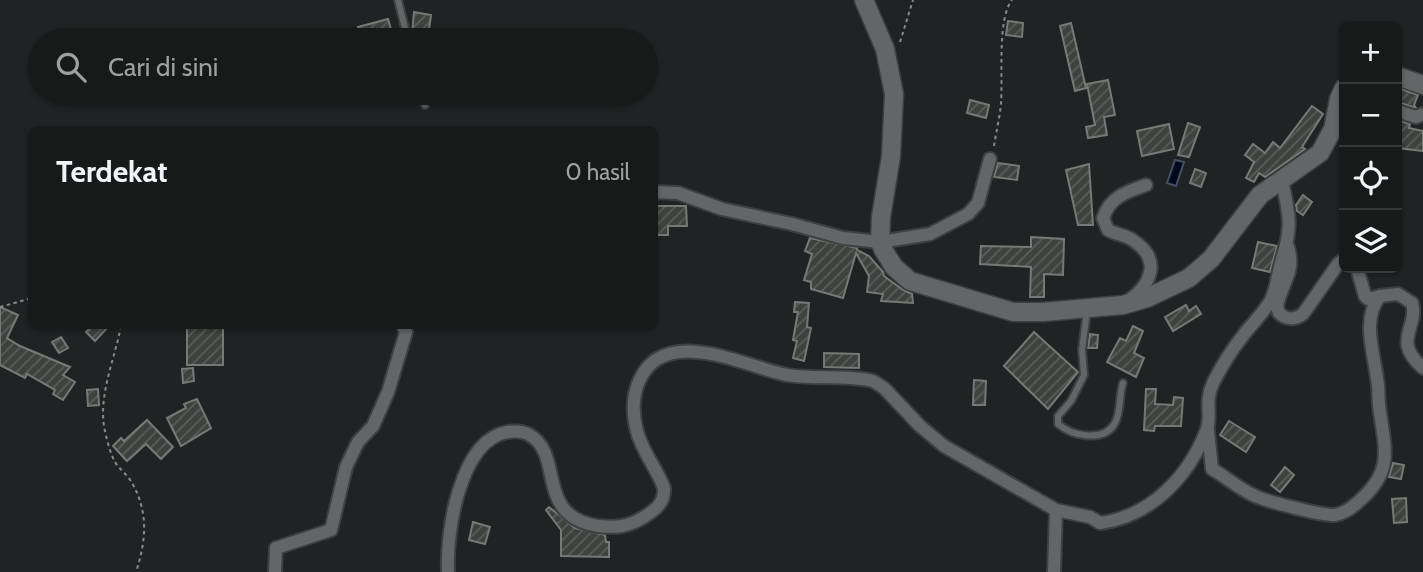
<!DOCTYPE html>
<html lang="id">
<head>
<meta charset="utf-8">
<style>
  :root { --surface:#161b1a; --page:#232827; --text:#f1f3f6; --muted:#9ea1a2; --line:#353939 }
  body { margin:0; font-family:Cabin,sans-serif; background:var(--page); color:var(--text) }
  .controls { position:absolute; right:21px; top:21px; display:grid; overflow:hidden; border-radius:10px; box-shadow:0 2px 5px #0004 }
  .controls button { width:63px; height:63px; display:grid; place-items:center; padding:0; border:0; border-bottom:2px solid var(--line); background:var(--surface); color:var(--text); font:35px sans-serif }
  .list { margin:0; padding:0; list-style:none }
  h2 { display:flex; justify-content:space-between; align-items:center; height:91px; margin:0; padding:0 28px; font-size:30px }
  h2 small { font-size:23px; font-weight:400; color:var(--muted) }
  .icon { flex:none; width:38px; height:38px; fill:none; stroke:currentColor; stroke-width:2; stroke-linecap:round; stroke-linejoin:round }
  .map { position:relative; flex:none; width:1423px; height:572px; overflow:hidden }
  .search { position:absolute; background:var(--surface); box-shadow:0 2px 5px #0004; left:28px; top:28px; width:630px; height:77px; display:flex; align-items:center; gap:18px; box-sizing:border-box; padding:0 24px; border-radius:38px; color:var(--muted); font-size:26px }
  .panel { position:absolute; background:var(--surface); box-shadow:0 2px 5px #0004; left:28px; top:126px; width:630px; height:203px; border-radius:10px }
  .map>svg:first-child { display:block }
</style>
</head>
<body>
<div class="map">
<svg width="1423" height="572" viewBox="0 0 1423 572">
  <defs>
    <pattern id="building-hatch" width="6" height="6" patternUnits="userSpaceOnUse" patternTransform="scale(1.75)"><rect width="6" height="6" fill="#3d423e"/><path d="M-1 1l2-2M0 6l6-6M5 7l2-2" fill="none" stroke="#5a5e5a"/></pattern>
  </defs>
  <rect width="100%" height="100%" fill="#1e2423"/>
  <path fill="#000920" stroke="#485060" stroke-width="2" d="M 1175,160 L 1184,162 L 1176,186 L 1167,183 Z"/>
  <g fill="url(#building-hatch)" stroke="#747a76" stroke-width="2">
    <path d="M 414,12 L 431,15 L 428,37 L 412,34 Z"/>
    <path d="M 388,19 L 394,40 L 361,40 L 358,27 Z"/>
    <path d="M 1008,21 L 1023,23 L 1022,37 L 1006,35 Z"/>
    <path d="M 1071,23 L 1086,88 L 1075,91 L 1060,26 Z"/>
    <path d="M 1108,80 L 1115,115 L 1104,117 L 1107,135 L 1088,138 L 1086,127 L 1095,125 L 1087,84 Z"/>
    <path d="M 1401,89 L 1418,95 L 1414,105 L 1416,108 L 1397,102 Z"/>
    <path d="M 970,100 L 989,105 L 986,118 L 967,113 Z"/>
    <path d="M 1312,106 L 1323,114 L 1302,147 L 1305,149 L 1265,177 L 1259,173 L 1254,182 L 1246,178 L 1254,162 L 1245,155 L 1253,144 L 1265,153 L 1273,142 L 1280,148 Z"/>
    <path d="M 1397,120 L 1410,124 L 1409,128 L 1423,131 L 1423,151 L 1397,148 Z"/>
    <path d="M 1188,123 L 1200,127 L 1189,157 L 1178,155 Z"/>
    <path d="M 1169,124 L 1174,149 L 1142,156 L 1137,131 Z"/>
    <path d="M 998,163 L 1019,166 L 1017,180 L 994,177 Z"/>
    <path d="M 1089,164 L 1093,225 L 1078,225 L 1066,170 Z"/>
    <path d="M 1195,169 L 1206,173 L 1201,187 L 1190,183 Z"/>
    <path d="M 1303,195 L 1312,202 L 1303,215 L 1297,211 L 1296,205 Z"/>
    <path d="M 656,206 L 686,206 L 687,226 L 668,226 L 668,235 L 654,235 Z"/>
    <path d="M 1031,237 L 1064,239 L 1063,275 L 1044,274 L 1044,297 L 1030,297 L 1031,267 L 980,264 L 981,246 L 1031,247 Z"/>
    <path d="M 810,238 L 857,248 L 857,250 L 869,256 L 883,272 L 884,276 L 903,290 L 912,294 L 913,303 L 881,301 L 883,294 L 867,292 L 869,276 L 856,253 L 843,298 L 811,289 L 811,282 L 804,280 L 812,254 L 805,251 Z"/>
    <path d="M 1258,242 L 1277,246 L 1270,272 L 1252,268 Z"/>
    <path d="M 795,302 L 809,303 L 807,327 L 811,328 L 804,361 L 793,358 L 797,341 L 793,340 L 798,312 L 794,312 Z"/>
    <path d="M 1186,305 L 1189,311 L 1196,306 L 1201,314 L 1173,331 L 1165,317 Z"/>
    <path d="M 0,307 L 18,315 L 7,338 L 20,346 L 70,367 L 63,375 L 75,382 L 63,400 L 53,394 L 55,390 L 27,374 L 25,378 L 0,365 Z"/>
    <path d="M 92,326 L 109,326 L 95,341 L 86,332 Z"/>
    <rect x="187" y="326" width="36" height="39"/>
    <path d="M 1133,326 L 1143,331 L 1134,353 L 1144,358 L 1136,377 L 1107,362 L 1120,338 L 1126,341 Z"/>
    <path d="M 1034,332 L 1078,372 L 1048,409 L 1004,366 Z"/>
    <path d="M 1090,334 L 1098,335 L 1097,348 L 1088,348 Z"/>
    <path d="M 61,337 L 68,348 L 59,353 L 52,342 Z"/>
    <path d="M 824,353 L 859,354 L 859,368 L 824,367 Z"/>
    <path d="M 193,368 L 194,381 L 183,383 L 182,369 Z"/>
    <path d="M 974,380 L 986,381 L 985,405 L 973,405 Z"/>
    <path d="M 98,389 L 99,405 L 88,406 L 87,390 Z"/>
    <path d="M 1146,389 L 1156,389 L 1155,404 L 1173,405 L 1174,397 L 1183,398 L 1181,426 L 1155,426 L 1154,431 L 1144,430 Z"/>
    <path d="M 197,399 L 211,428 L 181,446 L 167,418 L 186,408 L 184,404 Z"/>
    <path d="M 147,420 L 173,447 L 161,459 L 146,444 L 127,461 L 113,446 L 121,438 L 124,441 Z"/>
    <path d="M 1229,421 L 1255,437 L 1246,452 L 1220,435 Z"/>
    <path d="M 1393,463 L 1404,465 L 1401,479 L 1389,477 Z"/>
    <path d="M 1285,467 L 1294,475 L 1280,492 L 1271,485 Z"/>
    <path d="M 1406,498 L 1407,522 L 1394,523 L 1392,499 Z"/>
    <path d="M 549,507 L 575,528 L 605,535 L 606,542 L 609,542 L 609,557 L 561,556 L 561,530 L 546,510 Z"/>
    <path d="M 473,522 L 490,527 L 485,544 L 469,540 Z"/>
  </g>
  <g fill="none" stroke-linecap="round" stroke-linejoin="round">
    <g stroke="#3b4040" stroke-width="10">
      <g id="lane">
        <path d="M 398,0 L 408,40"/>
        <path d="M 422,93 L 425,105"/>
        <path d="M 1087,311 L 1082,350 L 1084,375 L 1071,401 L 1058,416 L 1058,424 C 1072,436 1104,443 1115,423 C 1121,412 1119,395 1123,383"/>
      </g>
    </g>
    <g stroke="#3b4040" stroke-width="16">
      <g id="street">
        <path d="M 1397,111 L 1416,117 L 1423,114"/>
        <path d="M 654,192 L 678,193 L 722,209 L 792,224 L 843,238 L 880,242 L 930,234 L 968,214 L 978,203 L 990,159"/>
        <path d="M 1288,247 C 1296,273 1281,283 1277,307 L 1279,313 C 1286,320 1295,320 1303,314 L 1338,264 L 1344,259"/>
        <path d="M 1357,268 L 1365,296 L 1368,299 L 1380,296"/>
        <path d="M 1128,301 C 1151,285 1162,260 1134,241 C 1127,235 1117,235 1108,230 L 1103,218 C 1110,197 1126,192 1146,185"/>
        <path d="M 1208,431 L 1212,469 C 1226,477 1238,488 1253,495 C 1264,501 1324,516 1335,515 C 1344,513 1352,508 1358,502 C 1396,470 1384,447 1379,405 C 1378,396 1379,387 1377,379 C 1374,352 1361,320 1380,296 L 1398,294 L 1412,303 C 1419,328 1391,340 1423,368"/>
        <path d="M 275,572 L 276,548 L 331,530 L 346,467 L 358,442 L 373,426 L 388,392 L 406,332 L 403,326"/>
        <path d="M 448,572 C 446,534 459,441 507,432 C 514,431 522,431 528,434 C 566,454 533,516 598,526 C 616,528 628,527 644,517 C 655,510 665,503 664,488 C 657,468 642,452 637,431 C 632,413 632,396 640,379 C 666,324 746,367 787,375 C 815,380 845,374 873,381 L 884,388 L 920,426 L 944,446 L 1056,510 L 1090,517 L 1100,523 C 1152,516 1189,476 1207,429 C 1212,416 1204,402 1213,383 C 1222,365 1233,348 1245,333 C 1253,323 1264,312 1271,300 C 1277,287 1278,272 1282,259 C 1293,225 1289,214 1282,181"/>
        <path d="M 1054,572 L 1056,510"/>
      </g>
    </g>
    <g stroke="#3b4040" stroke-width="21">
      <g id="secondary">
        <path d="M 864,0 L 885,49 L 894,94 L 891,156 L 881,217 L 880,242 L 884,251 L 894,267 L 910,281 L 1013,312 L 1043,312 L 1123,305 L 1147,298 L 1189,278 L 1211,259 L 1260,195 L 1320,153 L 1333,129 L 1339,99 L 1344,88"/>
        <path d="M 1397,76 L 1423,85"/>
      </g>
    </g>
    <g stroke="#878c8b" stroke-width="2" stroke-dasharray="3.5 3.5" stroke-linecap="butt">
      <path d="M 900,42 L 913,0"/>
      <path d="M 994,146 C 996,132 1000,117 1001,103 C 1003,77 997,19 1012,0"/>
      <path d="M 0,307 L 32,298"/>
      <path d="M 121,326 C 115,358 99,393 104,426 C 106,437 110,453 115,462 C 120,470 128,475 132,483 C 149,513 146,541 136,572"/>
    </g>
    <use href="#lane" stroke="#606766" stroke-width="6"/>
    <use href="#street" stroke="#606766" stroke-width="12"/>
    <use href="#secondary" stroke="#606766" stroke-width="18"/>
  </g>
</svg>
<div class="controls">
<button>+</button>
<button>−</button>
<button><svg class="icon" aria-label="locate" viewBox="0 0 24 24"><circle cx="12" cy="12" r="6"/><path d="M12 2v4M12 18v4M2 12h4M18 12h4"/></svg></button>
<button><svg class="icon" aria-label="layers" viewBox="0 0 24 24"><path d="M12 4l9 5-9 5-9-5zM3 14l9 5 9-5"/></svg></button>
</div>
<div class="search"><svg class="icon" aria-label="search" viewBox="0 0 24 24"><circle cx="10" cy="10" r="6"/><path d="M15 15l6 6"/></svg>Cari di sini</div>
<section class="panel">
<h2>Terdekat<small>0 hasil</small></h2>
<ul class="list">
</ul>
</section>
</div>
</body>
</html>
